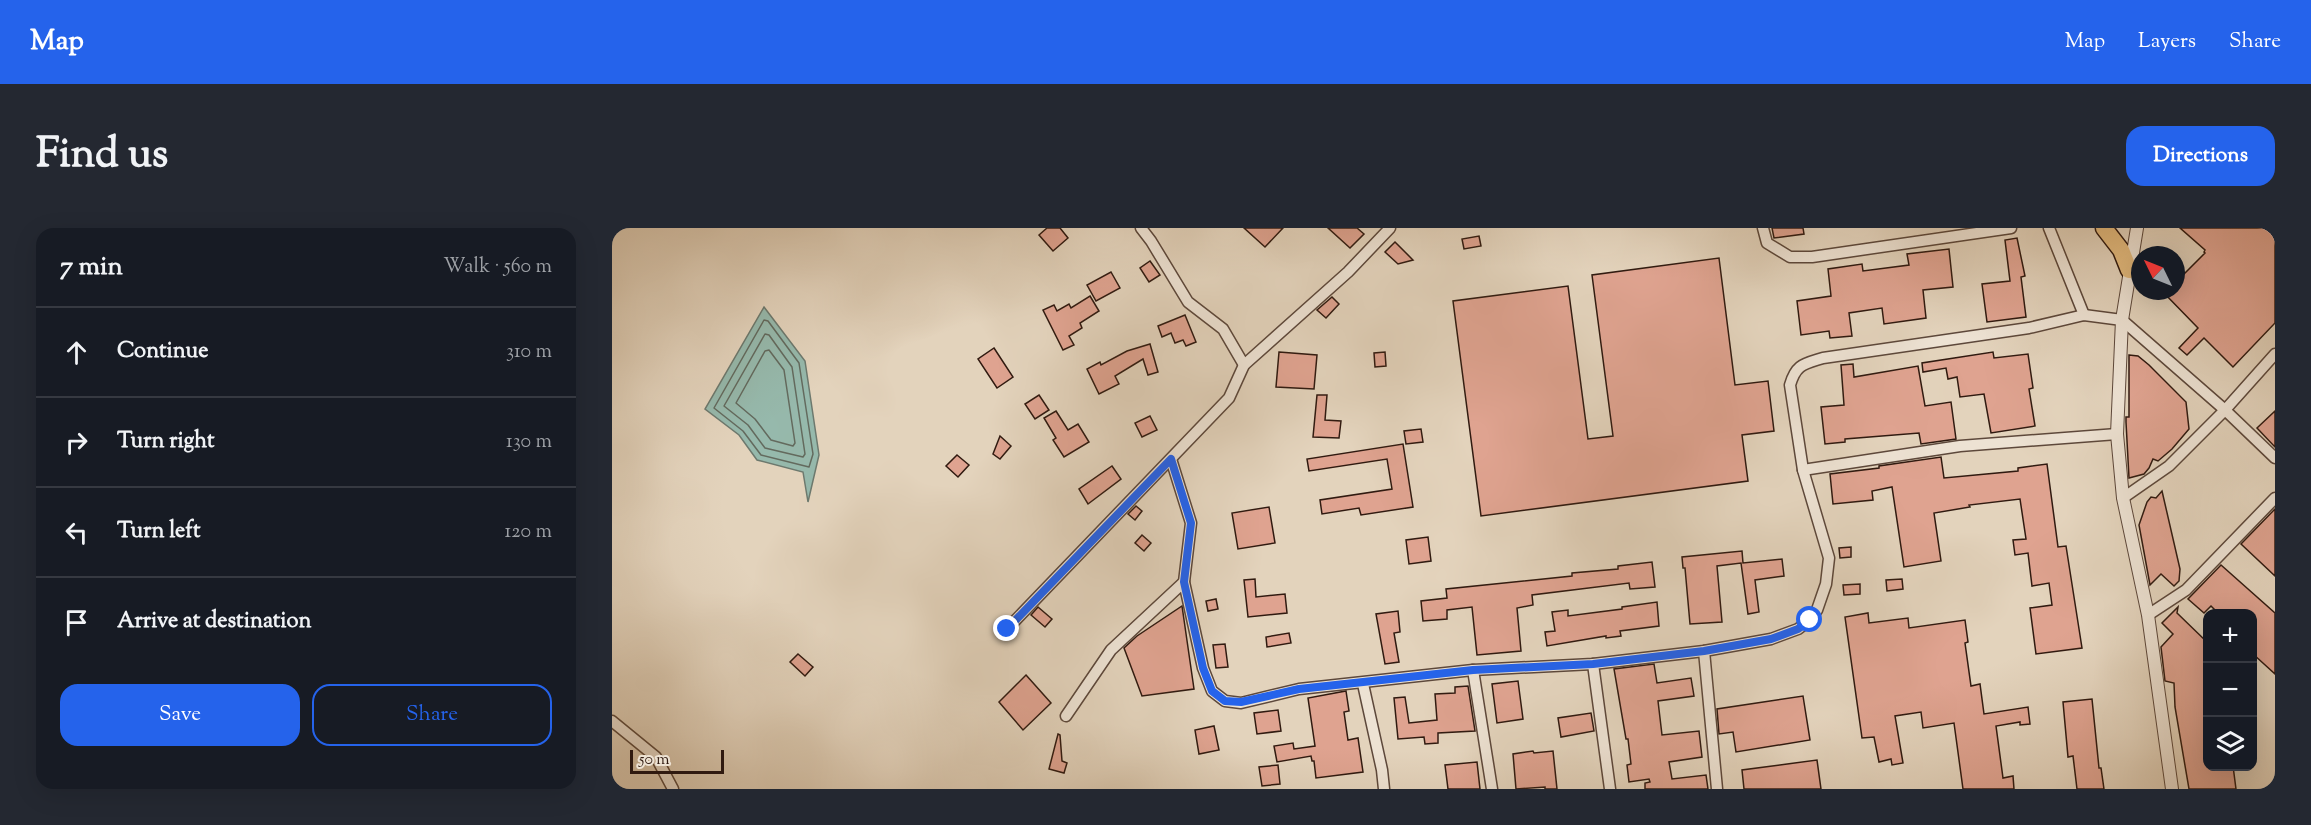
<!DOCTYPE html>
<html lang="en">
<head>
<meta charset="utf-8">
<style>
  :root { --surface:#171b24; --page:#242831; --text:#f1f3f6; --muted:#9ea1a6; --line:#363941; --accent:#2563eb }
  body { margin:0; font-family:"Sorts Mill Goudy",serif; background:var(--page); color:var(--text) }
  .controls { position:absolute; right:18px; bottom:18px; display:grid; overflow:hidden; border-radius:12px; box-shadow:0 6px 24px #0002 }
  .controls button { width:54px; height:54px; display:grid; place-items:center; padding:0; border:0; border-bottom:2px solid var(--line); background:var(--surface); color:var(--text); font:30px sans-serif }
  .compass { position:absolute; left:1519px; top:18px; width:54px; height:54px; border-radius:50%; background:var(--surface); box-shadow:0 6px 24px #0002; rotate:313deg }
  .scale { position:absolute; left:18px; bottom:15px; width:94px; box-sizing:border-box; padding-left:6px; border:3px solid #301a10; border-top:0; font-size:16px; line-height:21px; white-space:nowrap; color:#301a10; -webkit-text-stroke:4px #ede2d3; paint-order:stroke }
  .stop { position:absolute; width:18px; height:18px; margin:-14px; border:4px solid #2563eb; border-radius:50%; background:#fff }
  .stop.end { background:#2563eb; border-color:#fff; box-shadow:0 2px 6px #0008 }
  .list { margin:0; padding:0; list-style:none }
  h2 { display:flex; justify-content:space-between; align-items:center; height:78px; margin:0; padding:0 24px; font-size:26px }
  h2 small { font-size:20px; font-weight:400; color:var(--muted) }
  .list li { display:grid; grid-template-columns:39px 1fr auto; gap:18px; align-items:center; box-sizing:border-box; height:90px; padding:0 24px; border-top:2px solid var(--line) }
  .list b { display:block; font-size:22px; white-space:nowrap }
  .list em { font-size:20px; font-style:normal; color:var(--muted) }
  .actions { display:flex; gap:12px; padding:18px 24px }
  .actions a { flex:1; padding:14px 0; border:2px solid var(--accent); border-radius:18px; text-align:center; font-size:21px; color:var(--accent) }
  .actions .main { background:var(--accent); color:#fff }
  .icon { flex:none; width:33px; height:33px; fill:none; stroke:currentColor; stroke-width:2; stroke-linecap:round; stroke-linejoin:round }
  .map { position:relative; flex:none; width:1663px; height:561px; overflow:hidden; border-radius:18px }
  header { display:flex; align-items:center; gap:36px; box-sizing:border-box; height:84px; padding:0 30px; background:var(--accent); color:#fff }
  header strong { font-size:28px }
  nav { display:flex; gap:33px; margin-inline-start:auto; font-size:21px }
  .intro { display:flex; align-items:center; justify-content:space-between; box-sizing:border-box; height:144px; padding:0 36px }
  h1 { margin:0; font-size:42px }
  .button { padding:15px 27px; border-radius:18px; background:var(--accent); color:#fff; font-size:21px; font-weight:700 }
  main { display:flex; gap:36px; padding:0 36px }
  aside { flex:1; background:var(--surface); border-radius:18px; box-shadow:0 6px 24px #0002 }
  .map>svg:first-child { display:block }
</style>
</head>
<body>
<header>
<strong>Map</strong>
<nav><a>Map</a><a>Layers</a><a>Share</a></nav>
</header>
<div class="intro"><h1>Find us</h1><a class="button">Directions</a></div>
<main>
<aside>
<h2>7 min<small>Walk · 560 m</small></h2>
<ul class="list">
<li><svg class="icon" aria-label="ahead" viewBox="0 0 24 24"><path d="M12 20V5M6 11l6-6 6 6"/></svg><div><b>Continue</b></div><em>310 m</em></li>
<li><svg class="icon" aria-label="right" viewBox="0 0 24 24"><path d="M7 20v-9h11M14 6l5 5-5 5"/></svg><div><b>Turn right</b></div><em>130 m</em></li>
<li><svg class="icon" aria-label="left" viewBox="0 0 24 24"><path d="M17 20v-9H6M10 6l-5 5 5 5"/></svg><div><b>Turn left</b></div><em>120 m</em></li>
<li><svg class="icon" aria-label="arrive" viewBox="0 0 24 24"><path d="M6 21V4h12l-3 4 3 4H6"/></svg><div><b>Arrive at destination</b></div></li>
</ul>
<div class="actions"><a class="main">Save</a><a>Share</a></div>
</aside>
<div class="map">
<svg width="1663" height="561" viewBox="0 0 1663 561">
  <rect width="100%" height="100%" fill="#e3d3bc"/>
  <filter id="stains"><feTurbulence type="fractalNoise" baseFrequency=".00333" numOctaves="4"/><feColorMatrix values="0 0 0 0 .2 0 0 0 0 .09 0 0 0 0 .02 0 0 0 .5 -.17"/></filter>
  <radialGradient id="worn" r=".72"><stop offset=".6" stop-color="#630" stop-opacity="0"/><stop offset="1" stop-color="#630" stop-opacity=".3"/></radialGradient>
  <path fill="#96b9ac" stroke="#6d796e" stroke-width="1.5" d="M 152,79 L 193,133 L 207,227 L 196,274 L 191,244 L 145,232 L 127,207 L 93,181 Z"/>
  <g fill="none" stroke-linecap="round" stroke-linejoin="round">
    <g stroke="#636a5e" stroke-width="1.5">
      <path d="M 152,92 L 156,93 L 187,135 L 201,226 L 197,239 L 149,227 L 131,203 L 102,180 Z"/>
      <path d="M 153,106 L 157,107 L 180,139 L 193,226 L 191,229 L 153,220 L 136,197 L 112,178 Z"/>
      <path d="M 157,122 L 172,142 L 183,215 L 181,218 L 159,212 L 143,191 L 124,175 L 153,123 Z"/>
    </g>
  </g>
  <g fill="#dfa390" stroke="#301a10" stroke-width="1.5">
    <path d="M 435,0 L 448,0 L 456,10 L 441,23 L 427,7 Z"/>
    <path d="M 632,0 L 671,0 L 653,19 Z"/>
    <path d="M 716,0 L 745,0 L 752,6 L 738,20 Z"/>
    <path d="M 1160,0 L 1191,0 L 1192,6 L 1162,10 Z"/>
    <path d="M 1568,0 L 1663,0 L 1663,95 L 1621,139 L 1592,110 L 1575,127 L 1567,120 L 1586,100 L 1550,63 L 1564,63 L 1564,54 L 1593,25 L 1592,24 L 1593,22 Z"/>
    <path d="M 867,8 L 869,18 L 852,21 L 850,11 Z"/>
    <path d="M 1405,10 L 1413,48 L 1409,49 L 1414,89 L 1375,94 L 1370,56 L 1398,53 L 1393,12 Z"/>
    <path d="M 783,14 L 801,32 L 786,36 L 773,24 Z"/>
    <path d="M 1337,21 L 1341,59 L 1311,62 L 1314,90 L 1272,96 L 1270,80 L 1237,85 L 1240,108 L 1218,110 L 1217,103 L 1189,107 L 1185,73 L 1219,68 L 1216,41 L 1250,36 L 1251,43 L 1297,37 L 1295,26 Z"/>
    <path d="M 1107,30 L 1123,157 L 1156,153 L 1162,203 L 1130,207 L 1136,253 L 869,288 L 841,73 L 956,58 L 976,211 L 1001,208 L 980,47 Z"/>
    <path d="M 538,33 L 548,47 L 537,54 L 528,40 Z"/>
    <path d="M 499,44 L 508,60 L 484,73 L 475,57 Z"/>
    <path d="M 478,68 L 487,83 L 468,95 L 470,100 L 457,108 L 462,117 L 451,122 L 431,82 L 442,77 L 445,83 L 457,76 L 459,80 Z"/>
    <path d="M 720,69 L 727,76 L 714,90 L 705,82 Z"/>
    <path d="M 573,87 L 584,114 L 574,118 L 571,112 L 563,115 L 559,105 L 550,109 L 546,98 Z"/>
    <path d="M 538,116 L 546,144 L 536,147 L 531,131 L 503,148 L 507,156 L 487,166 L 475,141 L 488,134 L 489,137 L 515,123 Z"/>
    <path d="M 382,120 L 401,149 L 385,160 L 366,131 Z"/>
    <path d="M 667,124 L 705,127 L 702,161 L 664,159 Z"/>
    <path d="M 773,124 L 774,138 L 763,139 L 762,125 Z"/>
    <path d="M 1381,124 L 1382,130 L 1416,126 L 1421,160 L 1417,161 L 1423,198 L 1379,205 L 1372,166 L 1348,169 L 1345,149 L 1336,151 L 1334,140 L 1311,144 L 1310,135 Z"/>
    <path d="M 1517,127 L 1526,128 L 1537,137 L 1574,174 L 1577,201 L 1560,221 L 1546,233 L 1541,231 L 1537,240 L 1532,246 L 1517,250 L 1514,194 L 1514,189 L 1517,189 Z"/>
    <path d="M 1241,136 L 1242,149 L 1306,138 L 1313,178 L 1339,174 L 1344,211 L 1309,216 L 1307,205 L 1233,211 L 1233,214 L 1213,216 L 1209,179 L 1232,177 L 1229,137 Z"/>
    <path d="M 427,167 L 437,182 L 423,191 L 413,176 Z"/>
    <path d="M 705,167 L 715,167 L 713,192 L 729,193 L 727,210 L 701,209 Z"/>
    <path d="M 444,183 L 456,202 L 466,196 L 477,214 L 452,229 L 441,212 L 444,210 L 432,190 Z"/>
    <path d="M 1663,183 L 1663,219 L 1645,200 Z"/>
    <path d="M 538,188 L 545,202 L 530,209 L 523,195 Z"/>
    <path d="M 809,201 L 811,214 L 794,216 L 792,203 Z"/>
    <path d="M 388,208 L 399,218 L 388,231 L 381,226 Z"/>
    <path d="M 791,216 L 801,279 L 749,287 L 747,280 L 710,286 L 708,272 L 780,261 L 775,231 L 697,243 L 695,231 Z"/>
    <path d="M 345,227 L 357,237 L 346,249 L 334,238 Z"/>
    <path d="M 1329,229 L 1332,250 L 1406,243 L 1406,240 L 1435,236 L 1446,319 L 1454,318 L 1470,420 L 1424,426 L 1418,380 L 1440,377 L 1437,355 L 1420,358 L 1416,325 L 1403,327 L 1401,312 L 1414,311 L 1408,271 L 1357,277 L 1358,279 L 1322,285 L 1329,333 L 1292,339 L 1280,259 L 1260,263 L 1261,272 L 1221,276 L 1218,246 L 1267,240 L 1267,238 Z"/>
    <path d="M 500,238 L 509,251 L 476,276 L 467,261 Z"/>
    <path d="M 1550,263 L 1568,341 L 1567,353 L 1562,358 L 1549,346 L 1538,357 L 1527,297 L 1535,274 L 1539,269 L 1544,270 Z"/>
    <path d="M 524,278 L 530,283 L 523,292 L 516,286 Z"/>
    <path d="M 657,279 L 663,315 L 626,321 L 620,285 Z"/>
    <path d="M 1663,281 L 1663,348 L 1629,316 Z"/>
    <path d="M 530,307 L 539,315 L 532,323 L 523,315 Z"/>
    <path d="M 816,309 L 819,333 L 797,336 L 794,312 Z"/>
    <path d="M 1239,319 L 1239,329 L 1228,330 L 1227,320 Z"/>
    <path d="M 1130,323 L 1131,335 L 1170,331 L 1172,348 L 1143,352 L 1147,384 L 1136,386 L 1129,335 L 1105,338 L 1110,394 L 1078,396 L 1073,340 L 1071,340 L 1070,329 Z"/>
    <path d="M 1040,334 L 1043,359 L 1018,361 L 1017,355 L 920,367 L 921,377 L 905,380 L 909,423 L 865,427 L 860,379 L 835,382 L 835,391 L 811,393 L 809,373 L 835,370 L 834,361 L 960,348 L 960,345 L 1006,341 L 1006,338 Z"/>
    <path d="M 1609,337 L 1663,385 L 1663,446 L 1641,426 L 1641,386 L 1607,386 L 1599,378 L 1592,385 L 1576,371 Z"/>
    <path d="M 643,351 L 644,369 L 673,366 L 675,385 L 636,389 L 632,352 Z"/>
    <path d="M 1290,351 L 1291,361 L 1275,363 L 1274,352 Z"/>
    <path d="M 1248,356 L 1248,366 L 1232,367 L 1231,357 Z"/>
    <path d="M 604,371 L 606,381 L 596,383 L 594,373 Z"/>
    <path d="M 1045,374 L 1047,398 L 1008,403 L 1009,408 L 994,410 L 994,408 L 935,418 L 933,404 L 943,403 L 940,384 L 956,382 L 956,388 L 1010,381 L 1010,379 Z"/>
    <path d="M 570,378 L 582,461 L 530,468 L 512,420 L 525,408 Z"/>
    <path d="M 426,379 L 440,391 L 433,399 L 419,387 Z"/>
    <path d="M 1566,379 L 1565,385 L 1596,415 L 1596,538 L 1621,538 L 1624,561 L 1577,561 L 1563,479 L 1562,455 L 1553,453 L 1549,419 L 1561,406 L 1550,395 Z"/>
    <path d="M 786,383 L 788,404 L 782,405 L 787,434 L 773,436 L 764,386 Z"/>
    <path d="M 1256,385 L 1257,395 L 1296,390 L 1297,400 L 1353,392 L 1356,414 L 1353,415 L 1359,458 L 1368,456 L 1372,486 L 1416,479 L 1418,496 L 1408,497 L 1408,494 L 1384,498 L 1391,550 L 1401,548 L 1402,561 L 1351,561 L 1342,495 L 1311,500 L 1309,484 L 1283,488 L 1291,535 L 1280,537 L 1279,531 L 1267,534 L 1262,509 L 1250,510 L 1233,389 Z"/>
    <path d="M 677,405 L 679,415 L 655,419 L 654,409 Z"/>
    <path d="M 613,416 L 616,439 L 604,440 L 601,417 Z"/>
    <path d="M 186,426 L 201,439 L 193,448 L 178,434 Z"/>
    <path d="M 1042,436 L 1045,455 L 1079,450 L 1082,468 L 1046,473 L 1050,507 L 1087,503 L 1090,529 L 1057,534 L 1060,551 L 1094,547 L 1096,561 L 1033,561 L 1033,555 L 1038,554 L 1037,551 L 1017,554 L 1015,537 L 1019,536 L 1016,511 L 1014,511 L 1002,441 Z"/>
    <path d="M 414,447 L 439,475 L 411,502 L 387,474 Z"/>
    <path d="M 906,453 L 911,491 L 885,495 L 880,456 Z"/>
    <path d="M 856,458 L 863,503 L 826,505 L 826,515 L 813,516 L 812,509 L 786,511 L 782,470 L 793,469 L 797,495 L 825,492 L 823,466 L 843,465 L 843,459 Z"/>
    <path d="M 734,463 L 737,483 L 732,484 L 736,512 L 746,510 L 751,544 L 704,550 L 702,533 L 700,533 L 699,528 L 665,534 L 662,518 L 681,515 L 682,521 L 703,518 L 696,470 Z"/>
    <path d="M 1191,468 L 1198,512 L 1124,524 L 1121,504 L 1107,506 L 1105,481 Z"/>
    <path d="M 1480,471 L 1487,540 L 1489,540 L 1492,561 L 1465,561 L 1461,528 L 1456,529 L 1451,474 Z"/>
    <path d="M 666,482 L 669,503 L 645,506 L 642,485 Z"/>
    <path d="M 979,485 L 982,503 L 949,509 L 946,490 Z"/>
    <path d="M 602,498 L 607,522 L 587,526 L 583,502 Z"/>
    <path d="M 446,506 L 448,507 L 450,533 L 455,535 L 452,545 L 437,541 Z"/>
    <path d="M 921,523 L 922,525 L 941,523 L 945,561 L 933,561 L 933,559 L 904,561 L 901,526 Z"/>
    <path d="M 1205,532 L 1209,561 L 1132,561 L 1130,542 Z"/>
    <path d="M 865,534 L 868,561 L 836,561 L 833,537 Z"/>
    <path d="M 666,537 L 668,556 L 650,558 L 647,539 Z"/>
  </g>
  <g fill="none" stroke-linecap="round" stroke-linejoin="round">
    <g stroke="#5d483b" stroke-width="13">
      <g id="minor">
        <path d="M 529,0 L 539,13 L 576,74 L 611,101 L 632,137"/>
        <path d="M 1151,0 L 1155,15 L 1178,29 L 1200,29 L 1399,0"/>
        <path d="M 1437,0 L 1472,87"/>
        <path d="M 559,231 L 579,295 L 572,354 L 591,440 L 600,463 L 613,473 L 629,475 L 687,461 L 861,442 L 981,436 L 1092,423 L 1159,411 L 1186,401 L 1198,392 L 1205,382 L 1214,356 L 1217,330 L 1191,242 L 1178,157 C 1184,136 1192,136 1211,130 L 1417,100 L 1472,87 L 1510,92 L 1613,182 L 1663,230"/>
        <path d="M 1191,242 L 1348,218 L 1505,206"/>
        <path d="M 1511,270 L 1557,238 L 1613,182 L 1663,126"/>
        <path d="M 1536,387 L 1574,362 L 1663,270"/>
        <path d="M 395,401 L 617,170 L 632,137 L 736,44 L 778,0"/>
        <path d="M 1092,423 L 1105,561"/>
        <path d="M 981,436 L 998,561"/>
        <path d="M 861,442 L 880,561"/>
        <path d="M 751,456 L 770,542 L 772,561"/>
        <path d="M 454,488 L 499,422 L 572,354"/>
        <path d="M 0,493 L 44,529 L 61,561"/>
      </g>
    </g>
    <g stroke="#5d483b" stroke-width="14">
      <path id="tertiary" d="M 1525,0 L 1510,92 L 1505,206 L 1511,270 L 1536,387 L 1560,561"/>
    </g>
    <g stroke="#301a10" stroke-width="19">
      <path id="primary" d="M 1492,0 L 1509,22 L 1517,42"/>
    </g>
    <use href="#minor" stroke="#ede2d3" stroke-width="10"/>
    <use href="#tertiary" stroke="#ede2d3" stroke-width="12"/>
    <use href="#primary" stroke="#e2ba7e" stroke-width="16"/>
  </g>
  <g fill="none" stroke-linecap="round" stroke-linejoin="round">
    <path stroke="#2563eb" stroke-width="8" d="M 395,401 L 559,231 L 579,295 L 572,354 L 591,440 L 600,463 L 613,473 L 629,474 L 687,461 L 861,442 L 981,436 L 1092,423 L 1159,411 L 1186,401 L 1198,392"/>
  </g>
  <rect width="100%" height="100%" filter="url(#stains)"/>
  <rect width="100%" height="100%" fill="url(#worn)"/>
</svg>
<div class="controls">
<button>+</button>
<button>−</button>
<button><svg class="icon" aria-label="layers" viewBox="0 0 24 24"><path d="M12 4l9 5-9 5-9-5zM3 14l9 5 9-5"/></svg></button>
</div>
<svg class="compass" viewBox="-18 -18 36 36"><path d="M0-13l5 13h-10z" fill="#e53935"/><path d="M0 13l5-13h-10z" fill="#9ea1a6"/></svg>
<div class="scale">50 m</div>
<div class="stop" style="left:1198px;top:392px"></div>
<div class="stop end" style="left:395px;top:401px"></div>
</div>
</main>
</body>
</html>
